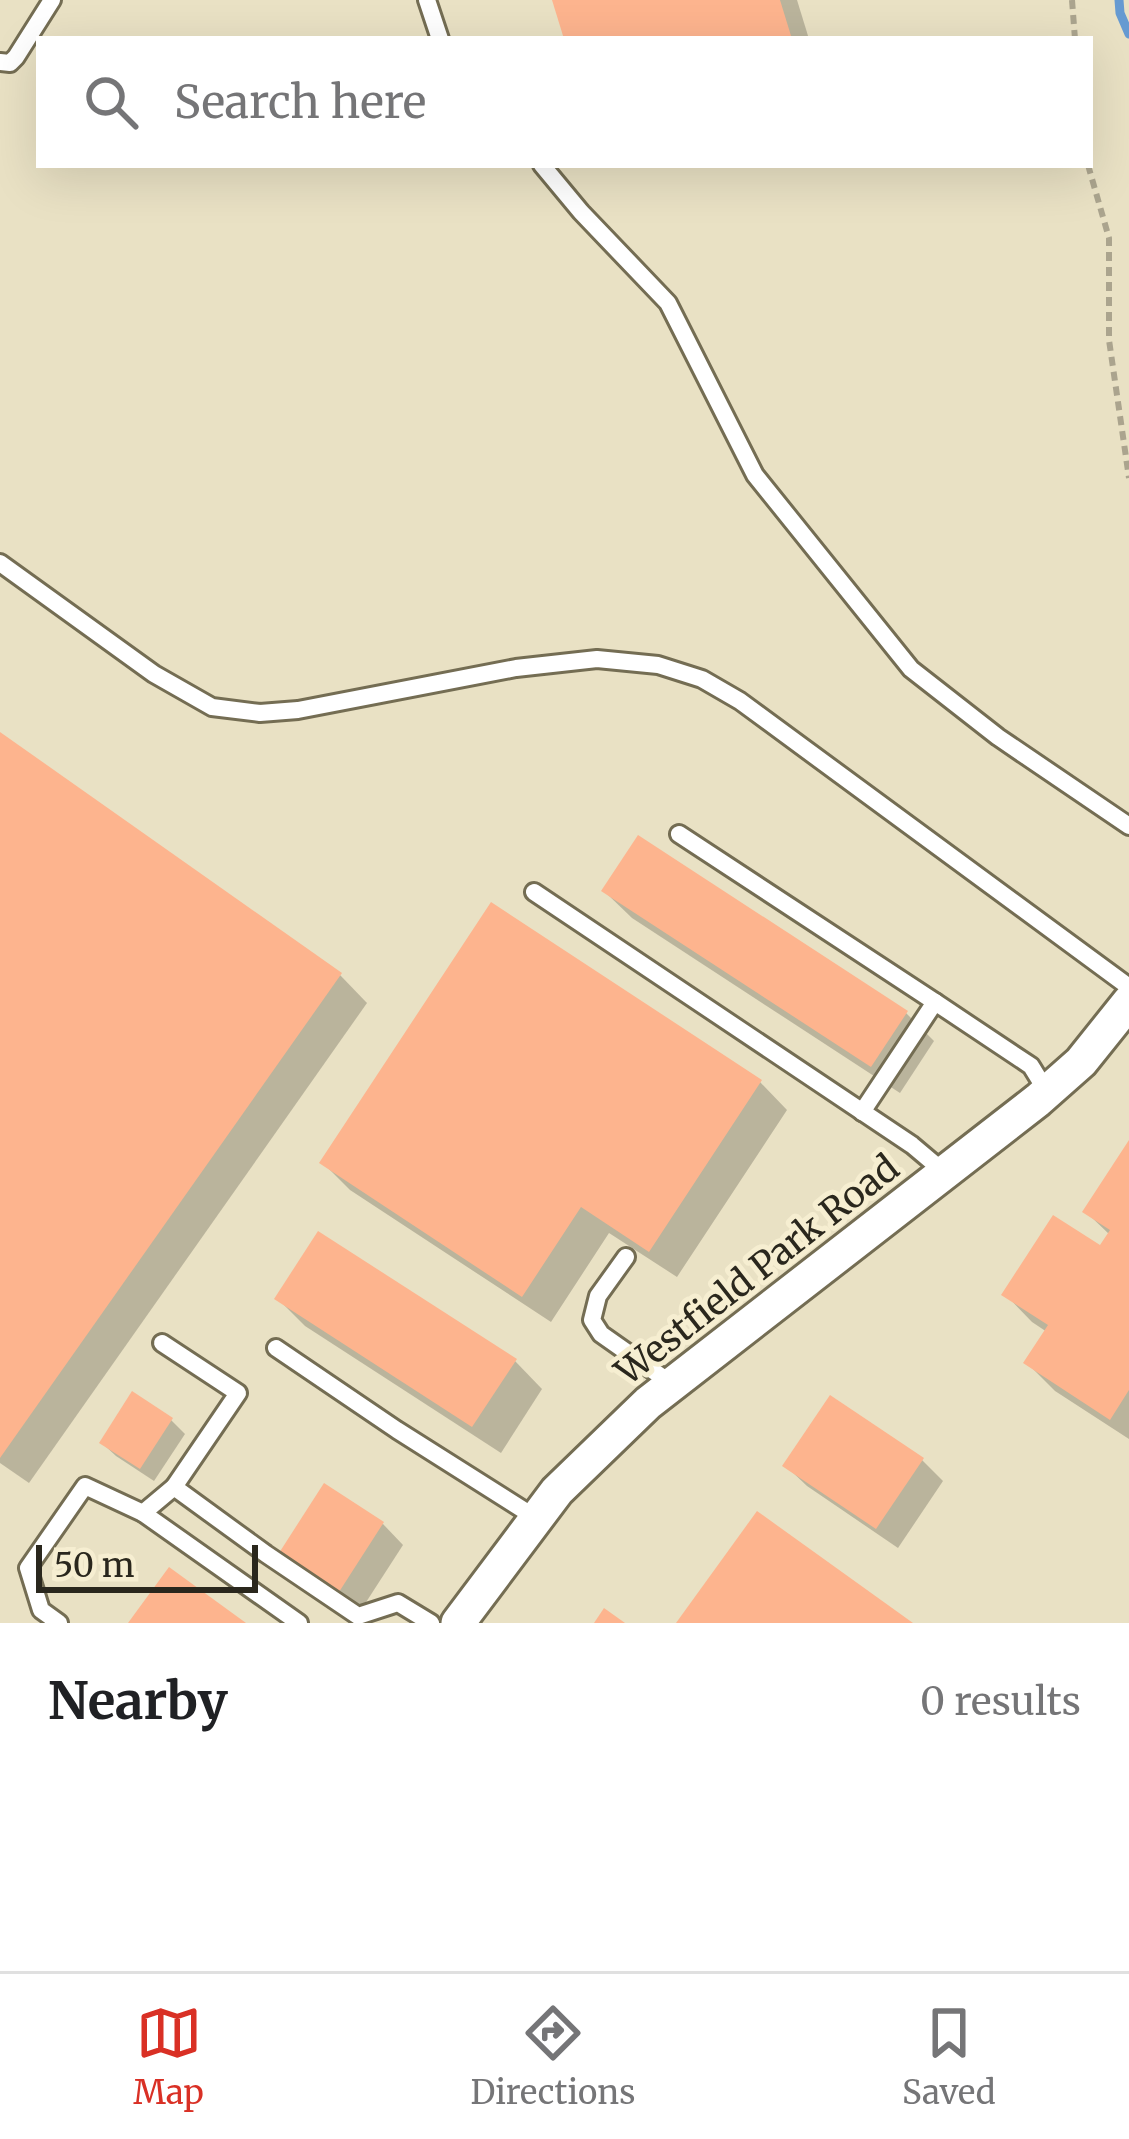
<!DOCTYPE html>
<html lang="en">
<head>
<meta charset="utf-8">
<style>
  :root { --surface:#fff; --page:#f2f2f2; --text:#202124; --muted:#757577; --line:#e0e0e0; --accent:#d93025 }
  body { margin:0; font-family:Merriweather,serif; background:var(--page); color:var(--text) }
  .scale { position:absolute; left:36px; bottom:30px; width:222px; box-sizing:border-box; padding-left:12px; border:6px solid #2a271d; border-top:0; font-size:33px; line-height:42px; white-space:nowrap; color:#2a271d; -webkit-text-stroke:9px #f6eed1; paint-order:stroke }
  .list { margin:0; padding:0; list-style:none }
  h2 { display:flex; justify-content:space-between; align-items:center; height:156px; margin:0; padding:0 48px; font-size:51px }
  h2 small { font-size:39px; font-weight:400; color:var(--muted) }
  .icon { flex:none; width:66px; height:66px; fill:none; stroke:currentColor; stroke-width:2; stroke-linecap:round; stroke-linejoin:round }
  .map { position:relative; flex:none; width:1129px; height:1623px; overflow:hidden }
  .search { position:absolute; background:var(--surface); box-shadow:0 12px 48px #0002; left:36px; right:36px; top:36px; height:132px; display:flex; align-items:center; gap:30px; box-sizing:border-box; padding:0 42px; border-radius:0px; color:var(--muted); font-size:45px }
  .sheet { height:348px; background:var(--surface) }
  nav { display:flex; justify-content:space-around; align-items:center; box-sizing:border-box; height:168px; border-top:3px solid var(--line); background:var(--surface); font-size:33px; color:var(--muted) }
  nav a { display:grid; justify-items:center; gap:6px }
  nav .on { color:var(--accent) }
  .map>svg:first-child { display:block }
</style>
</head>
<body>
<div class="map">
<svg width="1129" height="1623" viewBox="0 0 1129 1623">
  <rect width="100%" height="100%" fill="#e9e1c4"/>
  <g fill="#0003">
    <path d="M 555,0 L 797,0 L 809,39 L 567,39 Z"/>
    <path d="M 0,736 L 340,975 L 367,1003 L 29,1483 L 0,1463 Z"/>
    <path d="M 604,891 L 906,1013 L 934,1041 L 900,1093 L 632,918 Z"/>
    <path d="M 760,1082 L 787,1110 L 677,1277 L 609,1233 L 551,1322 L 350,1190 L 323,1163 Z"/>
    <path d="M 1129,1146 L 1129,1439 L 1055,1391 L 1027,1363 L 1047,1332 L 1032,1322 L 1005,1294 L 1101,1250 L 1110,1235 L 1086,1212 Z"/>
    <path d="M 278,1299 L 515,1361 L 542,1389 L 501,1453 L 305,1326 Z"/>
    <path d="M 171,1420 L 185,1434 L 154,1481 L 116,1456 L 102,1443 Z"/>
    <path d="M 922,1460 L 943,1481 L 898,1548 L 807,1486 L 786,1466 Z"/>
    <path d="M 383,1524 L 403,1545 L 361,1610 L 304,1573 L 283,1552 Z"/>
  </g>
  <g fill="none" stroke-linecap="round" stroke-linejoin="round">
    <path stroke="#669ad1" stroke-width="9" d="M 1119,0 L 1120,13 L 1129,34"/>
  </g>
  <g fill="#fdb48e">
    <path d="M 552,0 L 780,0 L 792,39 L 564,39 Z"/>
    <path d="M 0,732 L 342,973 L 0,1458 Z"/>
    <path d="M 638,835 L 908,1011 L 871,1067 L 601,891 Z"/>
    <path d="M 491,902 L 762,1080 L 649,1252 L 581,1207 L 522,1297 L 319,1163 Z"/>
    <path d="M 1129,1140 L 1129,1390 L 1110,1420 L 1023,1363 L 1048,1325 L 1001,1295 L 1053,1215 L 1100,1245 L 1110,1230 L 1082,1212 Z"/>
    <path d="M 318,1231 L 517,1359 L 472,1427 L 274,1299 Z"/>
    <path d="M 132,1391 L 173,1418 L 140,1469 L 99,1443 Z"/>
    <path d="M 830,1395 L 924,1458 L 876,1529 L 782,1466 Z"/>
    <path d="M 324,1483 L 384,1522 L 339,1592 L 279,1553 Z"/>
    <path d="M 757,1511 L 913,1623 L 676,1623 Z"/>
    <path d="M 169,1567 L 246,1623 L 128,1623 Z"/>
    <path d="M 604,1608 L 625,1623 L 594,1623 Z"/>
  </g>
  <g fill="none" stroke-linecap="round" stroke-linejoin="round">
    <g stroke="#746d53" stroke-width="22">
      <g id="service">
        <path d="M 427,0 L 440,39"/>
        <path d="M 0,62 L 10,63 L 16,57 L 52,0"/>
        <path d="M 542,165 L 581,212 L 668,303 L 755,475 L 911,669 L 998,737 L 1129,826"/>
        <path d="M 0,563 L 154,674 L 212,707 L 260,713 L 298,710 L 516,668 L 597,659 L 658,665 L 702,679 L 740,701 L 1129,987"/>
        <path d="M 679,834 L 935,1002 L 862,1112"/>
        <path d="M 534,892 L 912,1145 L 944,1172"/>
        <path d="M 935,1002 L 1031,1066 L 1047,1092"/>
        <path d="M 626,1257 L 598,1296 L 592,1320 L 601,1334 L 672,1384"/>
        <path d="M 162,1343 L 238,1393 L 174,1487"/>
        <path d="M 276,1348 L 397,1430 L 536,1518"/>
        <path d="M 143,1513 L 174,1487 L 266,1554 L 358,1616 L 398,1603 L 431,1623"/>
        <path d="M 59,1623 L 41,1610 L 28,1568 L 85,1486 L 143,1513 L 299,1623"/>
      </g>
    </g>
    <g stroke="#746d53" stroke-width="39">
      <path id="minor" d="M 458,1623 L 557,1491 L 648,1403 L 1038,1100 L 1081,1062 L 1129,1002"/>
    </g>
    <g stroke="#aba48e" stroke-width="6" stroke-dasharray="9 6" stroke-linecap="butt">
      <path d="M 1072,0 L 1075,39"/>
      <path d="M 1088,165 L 1109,238 L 1109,340 L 1129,478"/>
    </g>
    <use href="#service" stroke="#fff" stroke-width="16"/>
    <use href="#minor" stroke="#fff" stroke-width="33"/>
  </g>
  <g text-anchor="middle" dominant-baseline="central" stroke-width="10" stroke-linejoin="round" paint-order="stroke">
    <g font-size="36" fill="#2a271d" stroke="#f6eed1">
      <text transform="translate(757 1270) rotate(-38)">Westfield Park Road</text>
    </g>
  </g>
</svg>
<div class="scale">50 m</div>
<div class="search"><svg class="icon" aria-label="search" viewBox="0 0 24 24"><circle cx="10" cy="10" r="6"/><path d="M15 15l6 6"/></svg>Search here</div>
</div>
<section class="sheet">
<h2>Nearby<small>0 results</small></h2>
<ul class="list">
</ul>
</section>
<nav>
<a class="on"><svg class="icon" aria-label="map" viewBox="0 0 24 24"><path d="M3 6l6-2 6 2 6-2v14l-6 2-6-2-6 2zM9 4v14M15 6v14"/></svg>Map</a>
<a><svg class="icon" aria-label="directions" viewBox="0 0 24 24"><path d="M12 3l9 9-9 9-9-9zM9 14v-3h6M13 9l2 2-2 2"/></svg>Directions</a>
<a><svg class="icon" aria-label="saved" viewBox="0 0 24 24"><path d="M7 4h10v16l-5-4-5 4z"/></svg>Saved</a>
</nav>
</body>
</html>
